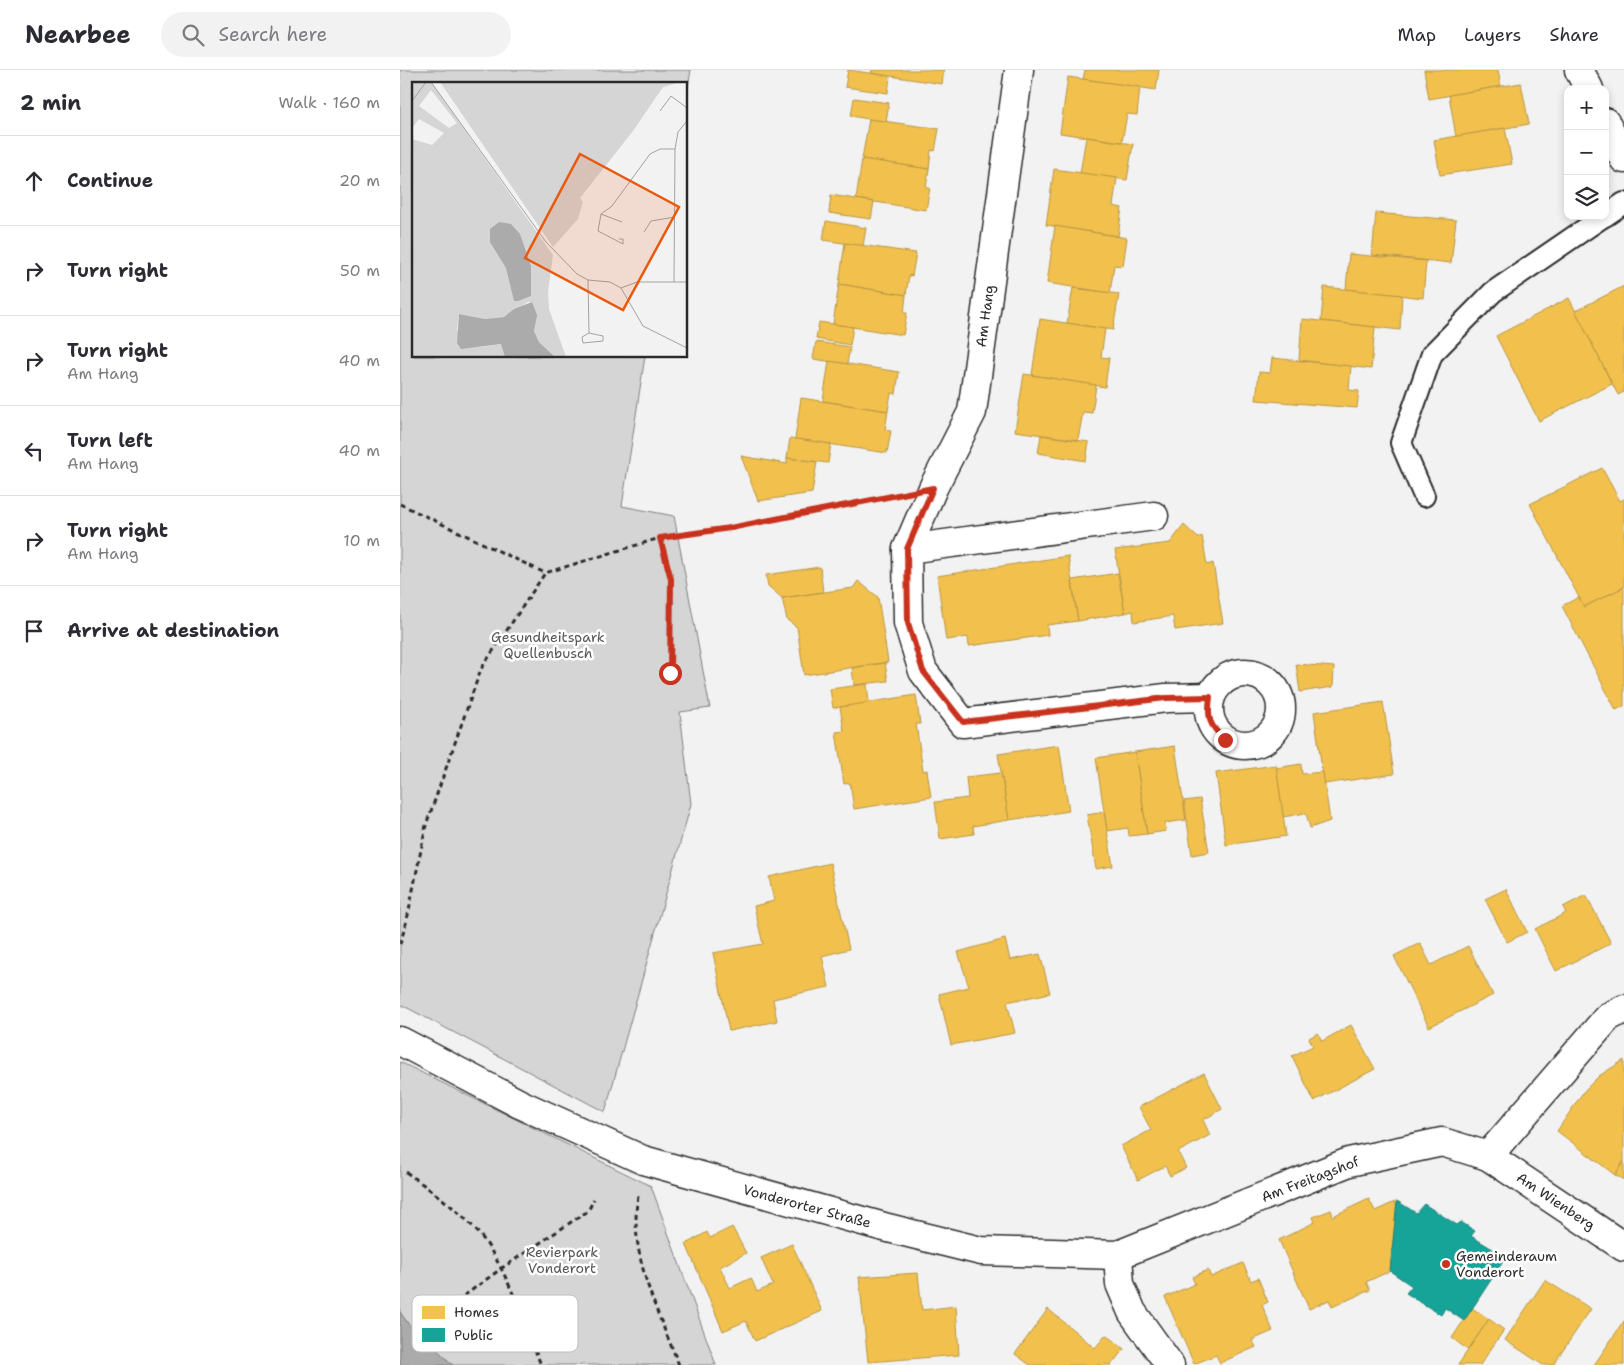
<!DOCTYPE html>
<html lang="en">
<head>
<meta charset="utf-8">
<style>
  :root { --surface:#fff; --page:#f2f2f3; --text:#2b2b33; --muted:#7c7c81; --line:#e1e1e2 }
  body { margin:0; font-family:"Shantell Sans",sans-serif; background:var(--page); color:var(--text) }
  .controls { position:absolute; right:15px; top:15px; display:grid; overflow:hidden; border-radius:10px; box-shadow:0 2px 8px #0003 }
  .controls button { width:45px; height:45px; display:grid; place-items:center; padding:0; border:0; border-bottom:1px solid var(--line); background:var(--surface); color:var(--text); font:25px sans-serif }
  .stop { position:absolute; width:15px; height:15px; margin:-11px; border:4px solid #c8321e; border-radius:50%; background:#fff }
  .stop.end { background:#c8321e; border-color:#fff; box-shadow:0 1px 5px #0008 }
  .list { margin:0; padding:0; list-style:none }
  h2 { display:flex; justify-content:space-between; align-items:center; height:65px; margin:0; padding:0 20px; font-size:21px }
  h2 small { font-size:16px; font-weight:400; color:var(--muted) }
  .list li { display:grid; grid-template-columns:32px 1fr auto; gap:15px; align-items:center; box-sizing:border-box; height:90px; padding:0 20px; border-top:1px solid var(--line) }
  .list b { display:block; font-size:19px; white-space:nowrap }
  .list p { margin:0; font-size:16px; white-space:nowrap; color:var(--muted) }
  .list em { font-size:16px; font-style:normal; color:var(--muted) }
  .icon { flex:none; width:28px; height:28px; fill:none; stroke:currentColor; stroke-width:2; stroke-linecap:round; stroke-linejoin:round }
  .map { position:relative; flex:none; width:1224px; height:1295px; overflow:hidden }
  header { display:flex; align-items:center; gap:30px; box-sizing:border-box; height:70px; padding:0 25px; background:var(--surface); border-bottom:1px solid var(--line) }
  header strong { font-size:24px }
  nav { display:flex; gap:28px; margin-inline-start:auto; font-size:18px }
  .search { width:350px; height:45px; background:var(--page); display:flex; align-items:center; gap:12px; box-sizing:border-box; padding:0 18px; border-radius:28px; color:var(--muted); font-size:19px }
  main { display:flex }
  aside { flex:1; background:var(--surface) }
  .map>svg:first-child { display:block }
</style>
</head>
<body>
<header>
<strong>Nearbee</strong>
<div class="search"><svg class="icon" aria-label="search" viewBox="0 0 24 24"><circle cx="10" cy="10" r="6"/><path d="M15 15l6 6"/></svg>Search here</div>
<nav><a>Map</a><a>Layers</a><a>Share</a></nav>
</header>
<main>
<aside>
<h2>2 min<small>Walk · 160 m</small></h2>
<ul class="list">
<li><svg class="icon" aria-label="ahead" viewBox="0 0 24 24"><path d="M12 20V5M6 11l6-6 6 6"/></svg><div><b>Continue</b></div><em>20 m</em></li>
<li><svg class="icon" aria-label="right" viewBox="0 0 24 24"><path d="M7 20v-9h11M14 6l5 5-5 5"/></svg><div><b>Turn right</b></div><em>50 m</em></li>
<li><svg class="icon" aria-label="right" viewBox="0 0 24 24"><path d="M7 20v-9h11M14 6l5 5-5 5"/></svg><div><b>Turn right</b><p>Am Hang</p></div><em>40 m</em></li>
<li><svg class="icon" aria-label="left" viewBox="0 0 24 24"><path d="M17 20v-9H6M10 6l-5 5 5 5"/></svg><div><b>Turn left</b><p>Am Hang</p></div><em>40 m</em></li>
<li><svg class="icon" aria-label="right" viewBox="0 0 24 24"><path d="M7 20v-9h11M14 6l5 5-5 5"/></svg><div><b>Turn right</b><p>Am Hang</p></div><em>10 m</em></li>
<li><svg class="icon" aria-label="arrive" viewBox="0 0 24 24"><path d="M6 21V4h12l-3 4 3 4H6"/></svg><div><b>Arrive at destination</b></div></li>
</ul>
</aside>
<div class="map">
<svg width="1224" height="1295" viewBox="0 0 1224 1295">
  <rect width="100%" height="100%" fill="#f2f2f2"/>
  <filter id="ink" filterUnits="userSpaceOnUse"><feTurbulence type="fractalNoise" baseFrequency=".02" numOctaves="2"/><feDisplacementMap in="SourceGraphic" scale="10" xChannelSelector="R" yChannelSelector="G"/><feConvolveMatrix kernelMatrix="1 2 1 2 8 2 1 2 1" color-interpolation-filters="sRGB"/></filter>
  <g filter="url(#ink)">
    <g fill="#d5d5d5" stroke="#808080">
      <path d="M 0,0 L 291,0 L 286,28 L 286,14 L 14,14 L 14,286 L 245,286 L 222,436 L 274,446 L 310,638 L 280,642 L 291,734 L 205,1042 L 0,934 Z"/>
      <path d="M 0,992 L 251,1116 L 316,1295 L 0,1295 Z"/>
    </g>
    <path fill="#ababab" stroke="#787878" d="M 0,1242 L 12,1259 L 24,1267 L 53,1295 L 0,1295 Z"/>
    <g fill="#f2c14e" stroke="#b69444">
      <path d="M 448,0 L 490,6 L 488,23 L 445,17 Z"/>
      <path d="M 472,0 L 544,0 L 542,14 L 471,3 Z"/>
      <path d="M 685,0 L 759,0 L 756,20 L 683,9 Z"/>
      <path d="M 1024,0 L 1098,0 L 1101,16 L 1029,29 Z"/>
      <path d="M 668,7 L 740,17 L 737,45 L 727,44 L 722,72 L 660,63 Z"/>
      <path d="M 1121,13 L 1129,54 L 1056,67 L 1049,25 Z"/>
      <path d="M 454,28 L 489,33 L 486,52 L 451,46 Z"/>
      <path d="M 469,49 L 539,59 L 535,81 L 531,80 L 529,99 L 462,89 Z"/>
      <path d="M 1105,58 L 1112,94 L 1040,105 L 1034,70 Z"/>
      <path d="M 686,67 L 733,74 L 727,110 L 680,103 Z"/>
      <path d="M 462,89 L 529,99 L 526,118 L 530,118 L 526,140 L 456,129 Z"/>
      <path d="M 654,99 L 717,108 L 713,136 L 722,138 L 718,166 L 646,155 Z"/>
      <path d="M 431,125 L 474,132 L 471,149 L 429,143 Z"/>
      <path d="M 976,143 L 1056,150 L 1051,193 L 972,185 Z"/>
      <path d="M 426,151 L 466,158 L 463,176 L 423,170 Z"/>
      <path d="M 655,156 L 727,168 L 723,196 L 714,195 L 710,223 L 647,213 Z"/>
      <path d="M 445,173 L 516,183 L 512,206 L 509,205 L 506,225 L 439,214 Z"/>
      <path d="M 949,184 L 1026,191 L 1023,228 L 946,219 Z"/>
      <path d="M 439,214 L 506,225 L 504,243 L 507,243 L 503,265 L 433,254 Z"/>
      <path d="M 1224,216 L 1224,322 L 1218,325 L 1175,241 Z"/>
      <path d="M 924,217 L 1002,225 L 1000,260 L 921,251 Z"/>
      <path d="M 673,218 L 719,224 L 713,260 L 667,253 Z"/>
      <path d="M 1169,228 L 1212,314 L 1139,351 L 1096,266 Z"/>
      <path d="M 640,249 L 705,259 L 701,287 L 709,288 L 705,317 L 632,305 Z"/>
      <path d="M 902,249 L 975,257 L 971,299 L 899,290 Z"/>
      <path d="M 419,252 L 453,257 L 450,275 L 416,269 Z"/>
      <path d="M 416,272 L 450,277 L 447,294 L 413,289 Z"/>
      <path d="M 872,288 L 951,296 L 949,320 L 959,321 L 957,338 L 856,330 L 859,302 L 870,303 Z"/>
      <path d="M 429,291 L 499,302 L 496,324 L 491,323 L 488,341 L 423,331 Z"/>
      <path d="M 624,304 L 696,315 L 692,343 L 683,342 L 678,370 L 615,361 Z"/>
      <path d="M 401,328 L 488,341 L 485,360 L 491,361 L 487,383 L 395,369 Z"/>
      <path d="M 641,365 L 689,372 L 686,391 L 638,383 Z"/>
      <path d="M 390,368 L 431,374 L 428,393 L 387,388 Z"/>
      <path d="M 341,386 L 387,394 L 387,388 L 417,392 L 412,423 L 358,431 Z"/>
      <path d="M 1202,398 L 1220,431 L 1224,429 L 1224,517 L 1184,537 L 1130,434 Z"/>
      <path d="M 784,455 L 798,468 L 802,466 L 807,495 L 813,493 L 823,553 L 775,560 L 773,546 L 734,552 L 733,541 L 725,543 L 715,480 L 770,473 Z"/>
      <path d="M 668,486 L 678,551 L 647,555 L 648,565 L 569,576 L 568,567 L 546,570 L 537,506 Z"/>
      <path d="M 420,497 L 423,522 L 382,528 L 368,516 L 366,505 Z"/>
      <path d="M 718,503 L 725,543 L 678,551 L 672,510 Z"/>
      <path d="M 458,511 L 478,527 L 488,592 L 404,605 L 397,557 L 387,550 L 382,528 L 453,518 Z"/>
      <path d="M 1224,517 L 1224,636 L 1216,640 L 1162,536 L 1179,527 L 1184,537 Z"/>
      <path d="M 485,593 L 488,611 L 454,615 L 452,598 Z"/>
      <path d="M 896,594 L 934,597 L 933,617 L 900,622 Z"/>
      <path d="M 467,614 L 469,633 L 433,638 L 430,619 Z"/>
      <path d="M 516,625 L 520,654 L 516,654 L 523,701 L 527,700 L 531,727 L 454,739 L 450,713 L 444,714 L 436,662 L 444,661 L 440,637 Z"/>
      <path d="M 983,632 L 994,704 L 924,714 L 914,642 Z"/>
      <path d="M 659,675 L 669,741 L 609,750 L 598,684 Z"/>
      <path d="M 775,676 L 786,750 L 765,753 L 766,761 L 747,764 L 735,682 Z"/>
      <path d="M 735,682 L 747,764 L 729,766 L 728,758 L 707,761 L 696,688 Z"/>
      <path d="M 901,694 L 902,704 L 923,702 L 930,751 L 910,758 L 906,743 L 883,747 L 876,698 Z"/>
      <path d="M 876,695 L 886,766 L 826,775 L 816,703 Z"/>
      <path d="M 601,703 L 609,750 L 573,756 L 574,764 L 540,769 L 535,732 L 568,728 L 566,707 Z"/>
      <path d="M 800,729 L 809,782 L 792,785 L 784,731 Z"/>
      <path d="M 704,742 L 713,796 L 696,799 L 687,745 Z"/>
      <path d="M 430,793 L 449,879 L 422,886 L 429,917 L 373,929 L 377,951 L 329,961 L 313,883 L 363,874 L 354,836 L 374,831 L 369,807 Z"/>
      <path d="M 1106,819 L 1127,862 L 1107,872 L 1085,829 Z"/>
      <path d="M 1186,825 L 1211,873 L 1156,901 L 1135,859 L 1166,843 L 1163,837 Z"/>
      <path d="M 605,869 L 610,890 L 640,884 L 650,923 L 607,932 L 615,963 L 551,975 L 539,924 L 569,917 L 558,882 Z"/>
      <path d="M 1020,873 L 1031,895 L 1068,876 L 1093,925 L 1029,957 L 994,886 Z"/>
      <path d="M 951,955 L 975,999 L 914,1031 L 892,986 L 913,976 L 909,968 L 918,963 L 922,971 Z"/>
      <path d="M 1224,990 L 1224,1091 L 1215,1105 L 1157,1061 L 1184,1021 L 1199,1006 Z"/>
      <path d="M 804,1003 L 822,1039 L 803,1050 L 810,1065 L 778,1082 L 786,1098 L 770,1106 L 765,1096 L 738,1110 L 721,1076 L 751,1060 L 739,1037 Z"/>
      <path d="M 1224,1091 L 1224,1110 L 1215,1105 Z"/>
      <path d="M 969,1129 L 975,1141 L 997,1131 L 990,1201 L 966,1212 L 970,1220 L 932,1237 L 929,1230 L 909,1239 L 879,1170 L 915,1152 L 913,1147 L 931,1140 L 933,1146 Z"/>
      <path d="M 332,1157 L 346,1183 L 320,1197 L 330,1218 L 351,1208 L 357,1222 L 373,1215 L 361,1188 L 392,1174 L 422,1241 L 355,1271 L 346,1251 L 323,1261 L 286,1174 L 307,1162 L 310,1168 Z"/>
      <path d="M 843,1193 L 851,1211 L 858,1208 L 868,1232 L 862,1235 L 873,1261 L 852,1270 L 856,1277 L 820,1293 L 816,1285 L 794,1294 L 765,1227 L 795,1214 L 792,1207 L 808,1200 L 811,1207 Z"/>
      <path d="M 518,1203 L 522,1240 L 556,1236 L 559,1285 L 468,1292 L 459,1207 Z"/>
      <path d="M 1145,1210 L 1191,1239 L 1153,1295 L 1143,1295 L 1105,1270 Z"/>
      <path d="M 1072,1238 L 1089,1249 L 1068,1280 L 1052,1268 Z"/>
      <path d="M 648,1239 L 695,1278 L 706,1265 L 724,1279 L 711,1295 L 630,1295 L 615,1284 Z"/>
      <path d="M 1089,1249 L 1104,1260 L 1080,1295 L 1058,1295 Z"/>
      <path d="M 1224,1251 L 1224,1295 L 1194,1295 Z"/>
    </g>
    <path fill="#17a398" stroke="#1d7f77" d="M 997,1131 L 1016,1143 L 1024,1134 L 1057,1155 L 1061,1152 L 1075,1161 L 1071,1166 L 1106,1187 L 1064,1251 L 1045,1238 L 1041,1245 L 1006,1223 L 1012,1216 L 990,1201 Z"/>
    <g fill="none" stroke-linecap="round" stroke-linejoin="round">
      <g stroke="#2b2b2b" stroke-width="24">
        <g id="service">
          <path d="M 1205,146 L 1224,133"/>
          <path d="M 1024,426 L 1001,373 L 1032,284 L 1093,222 L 1204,146"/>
        </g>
      </g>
      <g stroke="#2b2b2b" stroke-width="31">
        <g id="minor">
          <path d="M 619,0 L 572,342 L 533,418 L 507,479 L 508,553 L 523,601 L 563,653 L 766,628 L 810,627"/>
          <path d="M 1179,0 L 1189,19"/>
          <path d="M 1205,52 L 1224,89"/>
          <path d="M 507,479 L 754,446"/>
          <circle cx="845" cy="639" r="36"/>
          <path d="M 0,971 L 120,1034 L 243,1090 L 484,1157 L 581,1181 L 718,1185 L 949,1092 L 1042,1072 L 1088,1086 L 1208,947 L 1224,939"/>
          <path d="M 1088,1086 L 1224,1177"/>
          <path d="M 718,1185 L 720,1214 L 732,1242 L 770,1295"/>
        </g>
      </g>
      <g stroke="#2b2b2b" stroke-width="3" stroke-dasharray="5 4" stroke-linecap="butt">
        <path d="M 0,434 L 145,503"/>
        <path d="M 260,468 L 271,509 L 270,603"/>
        <path d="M 0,874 L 7,850 L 26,755 L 81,599 L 145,503 L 260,468 L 330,458 L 491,426"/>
        <path d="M 6,1102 C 33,1122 63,1142 84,1170 C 110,1207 124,1253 141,1295"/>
        <path d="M 238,1126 C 228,1184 258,1242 279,1295"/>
        <path d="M 35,1247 L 102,1198 L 188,1141 L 194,1129"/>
      </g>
      <use href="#service" stroke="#fff" stroke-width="20"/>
      <use href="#minor" stroke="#fff" stroke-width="28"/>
    </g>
  </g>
  <g fill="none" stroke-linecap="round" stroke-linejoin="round" filter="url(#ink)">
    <path stroke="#c8321e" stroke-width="6" d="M 270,603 L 271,509 L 260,468 L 330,458 L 533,418 L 507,479 L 508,553 L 523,601 L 563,652 L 766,628 L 810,627 C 807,649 809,655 825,670"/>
  </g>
  <circle fill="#c8321e" stroke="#fff" stroke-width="2" cx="1046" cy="1194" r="5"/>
  <g text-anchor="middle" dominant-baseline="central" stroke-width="5" stroke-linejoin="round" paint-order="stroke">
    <g font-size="14" fill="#2b2b2b" stroke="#fff">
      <text transform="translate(585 246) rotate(-82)">Am Hang</text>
      <text transform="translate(910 1109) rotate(-21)">Am Freitagshof</text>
      <text transform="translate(1156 1131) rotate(34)">Am Wienberg</text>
      <text transform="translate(407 1136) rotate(15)">Vonderorter Straße</text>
    </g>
    <g font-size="14" fill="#565656" stroke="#fff">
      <text x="148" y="567">Gesundheitspark<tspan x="148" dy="16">Quellenbusch</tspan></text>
      <text x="162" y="1182">Revierpark<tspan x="162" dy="16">Vonderort</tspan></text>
    </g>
    <g font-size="14" fill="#2b2b2b" stroke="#fff" text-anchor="start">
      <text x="1056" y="1186">Gemeinderaum<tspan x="1056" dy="16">Vonderort</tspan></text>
    </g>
  </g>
  <g transform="translate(12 12)">
    <rect width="275" height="275" fill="#f2f2f2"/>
    <path d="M 0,0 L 19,0 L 141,173 L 136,210 L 137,227 L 154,275 L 143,275 L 127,260 L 122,249 L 120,220 L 116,220 L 92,235 L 73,237 L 47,232 L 45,248 L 68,265 L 90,262 L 93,275 L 0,275 L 0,57 L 20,63 L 32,51 L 7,37 L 0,46 ZM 19,8 L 45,41 L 37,46 L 7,24 ZM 28,0 L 269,0 L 251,5 L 221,49 L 168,116 L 171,120 L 166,137 L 141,165 Z" fill="#d5d5d5" fill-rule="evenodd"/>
    <path d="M 87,140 L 99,142 L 108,152 L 119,184 L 119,214 L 106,219 L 102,219 L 94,186 L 78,160 L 78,147 ZM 120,220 L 125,233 L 122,249 L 127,260 L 143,275 L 93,275 L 89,262 L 49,267 L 45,261 L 47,232 L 73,237 L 92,235 L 102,227 Z" fill="#ababab"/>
    <path fill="none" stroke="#a2a2a2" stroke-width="1" d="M 19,0 L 134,160 L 165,192 L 176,198 L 198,200 L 209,206 L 225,200 L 275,200M 0,19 L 14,0M 248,29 L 259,14 L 275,26M 189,132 L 210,140M 232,150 L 239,139 L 263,135M 207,157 L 211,157 L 211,162 L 186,149 L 189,132 L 200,124 L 238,72 L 248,67 L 263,67M 176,198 L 177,251M 262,200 L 263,67 L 266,50 L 275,39M 209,206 L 231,244 L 275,266M 177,251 L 191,254 L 191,259 L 171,261 L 170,255 Z"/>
    <path fill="#e8590c" fill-opacity="0.15" stroke="#e8590c" stroke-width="2.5" d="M 168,72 L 267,125 L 211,228 L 113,176 Z"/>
    <rect width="275" height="275" fill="none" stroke="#2b2b2b" stroke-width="2.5"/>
  </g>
  <rect x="12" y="1225" width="166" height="57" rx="8" fill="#fff" stroke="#bfbfbf" stroke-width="1"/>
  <rect x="22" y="1236" width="23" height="13" fill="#f2c14e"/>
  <rect x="22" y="1258" width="23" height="14" fill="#17a398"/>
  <g font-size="14" fill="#2b2b2b">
    <text x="54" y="1247">Homes</text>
    <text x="54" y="1270">Public</text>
  </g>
</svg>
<div class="controls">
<button>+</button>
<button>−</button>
<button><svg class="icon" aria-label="layers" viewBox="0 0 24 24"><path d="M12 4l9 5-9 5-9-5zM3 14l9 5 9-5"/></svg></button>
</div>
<div class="stop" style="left:270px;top:603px"></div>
<div class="stop end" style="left:825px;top:670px"></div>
</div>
</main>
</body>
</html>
